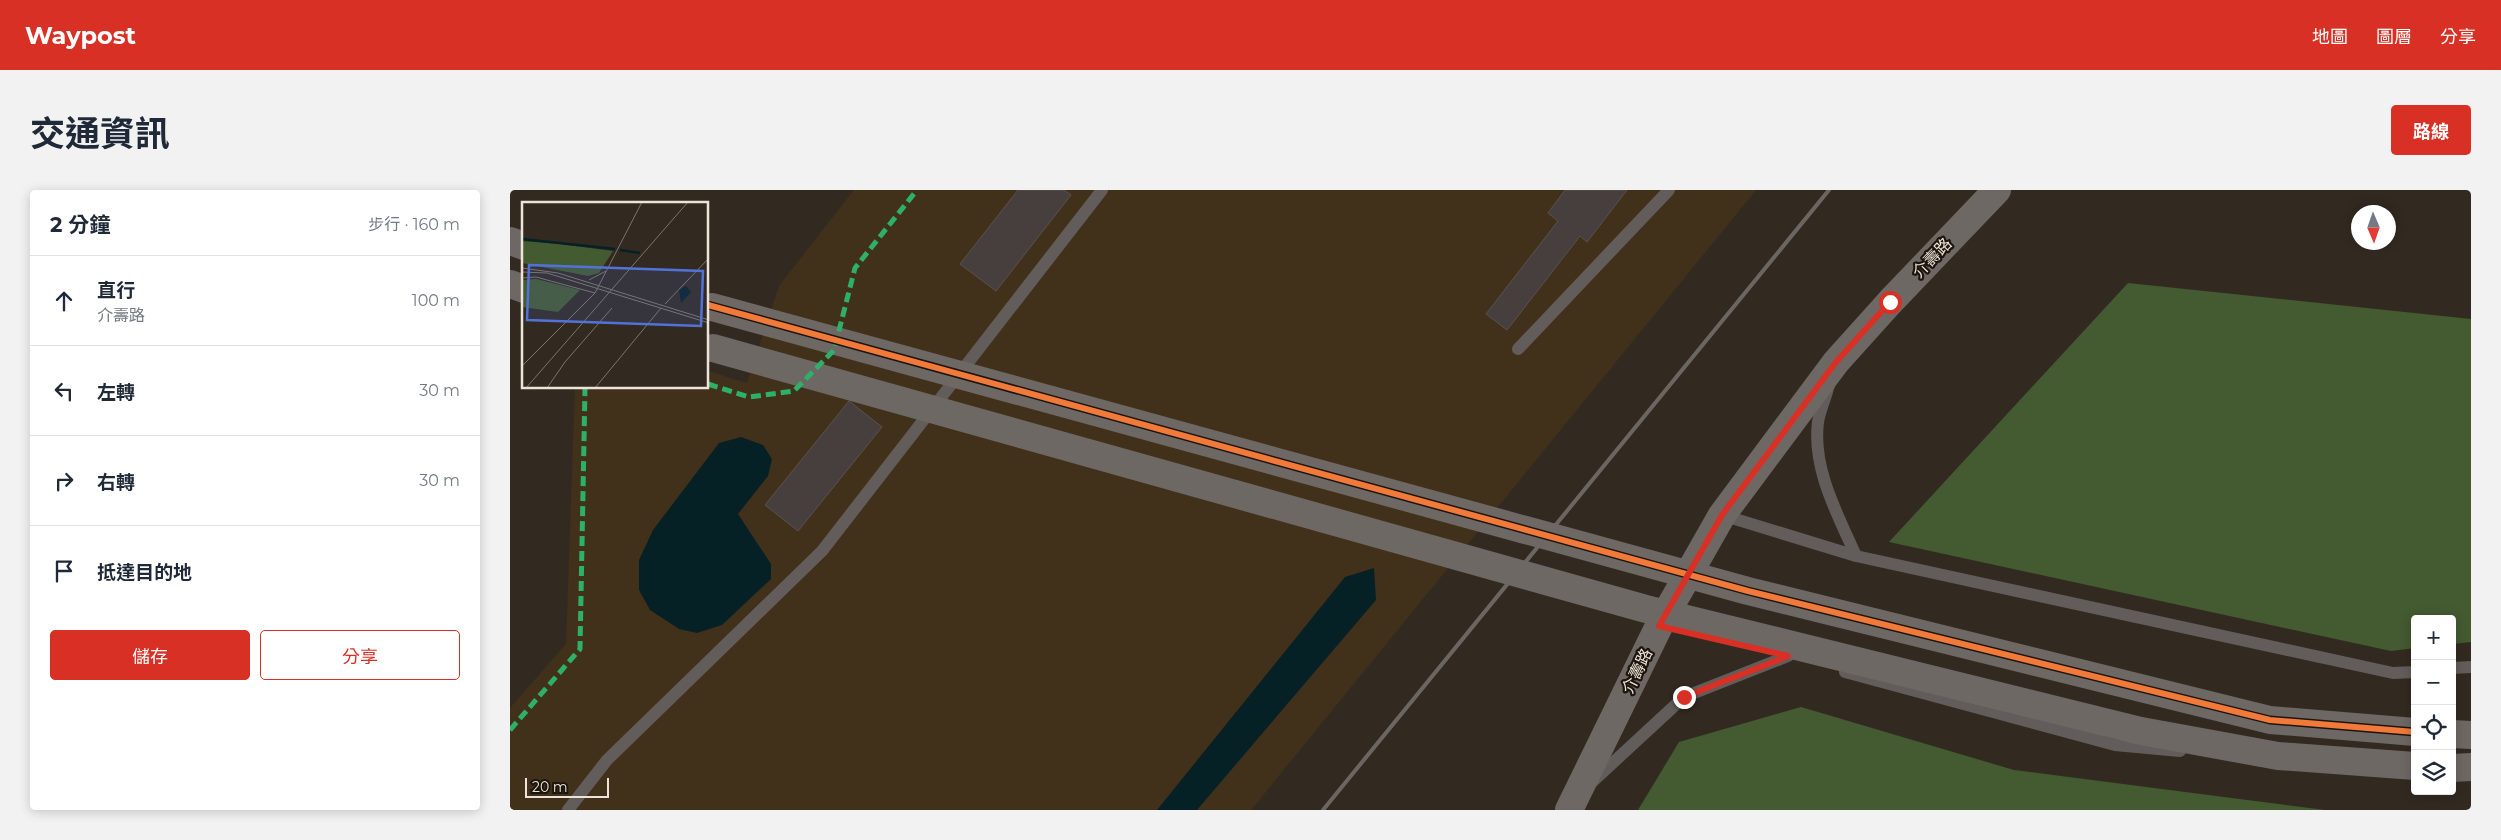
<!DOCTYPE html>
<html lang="zh-TW">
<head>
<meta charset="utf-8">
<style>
  :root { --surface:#fff; --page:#f2f2f3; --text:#1f2937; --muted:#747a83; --line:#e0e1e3; --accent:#d93025 }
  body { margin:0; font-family:Montserrat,"Noto Sans TC",sans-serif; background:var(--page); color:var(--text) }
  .controls { position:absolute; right:15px; bottom:15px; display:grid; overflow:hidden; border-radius:5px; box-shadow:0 2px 12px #0003 }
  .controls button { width:45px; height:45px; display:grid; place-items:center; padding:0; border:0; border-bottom:1px solid var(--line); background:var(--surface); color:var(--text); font:25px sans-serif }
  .compass { position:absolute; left:1841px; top:15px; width:45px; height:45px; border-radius:50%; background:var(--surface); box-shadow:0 2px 12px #0003; rotate:178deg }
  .scale { position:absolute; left:15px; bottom:12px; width:84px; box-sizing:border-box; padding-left:5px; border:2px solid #ede3d8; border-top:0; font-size:14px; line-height:18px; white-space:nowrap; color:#ede3d8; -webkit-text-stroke:4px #1c150d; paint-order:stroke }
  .stop { position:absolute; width:15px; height:15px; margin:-11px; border:4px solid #d93025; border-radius:50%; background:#fff }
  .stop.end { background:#d93025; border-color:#fff; box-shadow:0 1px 5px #0008 }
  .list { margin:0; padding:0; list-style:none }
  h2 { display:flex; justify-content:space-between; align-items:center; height:65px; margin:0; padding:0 20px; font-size:21px }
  h2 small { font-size:16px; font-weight:400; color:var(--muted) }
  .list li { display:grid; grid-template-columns:32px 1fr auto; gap:15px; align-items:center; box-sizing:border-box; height:90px; padding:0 20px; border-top:1px solid var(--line) }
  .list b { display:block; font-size:19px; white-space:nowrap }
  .list p { margin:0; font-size:16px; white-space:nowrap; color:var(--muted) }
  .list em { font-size:16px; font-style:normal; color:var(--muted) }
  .actions { display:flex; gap:10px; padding:15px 20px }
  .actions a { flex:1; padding:11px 0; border:1px solid var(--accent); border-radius:5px; text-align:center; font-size:18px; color:var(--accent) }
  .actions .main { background:var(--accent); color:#fff }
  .icon { flex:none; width:28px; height:28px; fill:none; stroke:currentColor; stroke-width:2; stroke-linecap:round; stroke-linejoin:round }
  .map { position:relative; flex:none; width:1961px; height:620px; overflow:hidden; border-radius:5px }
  header { display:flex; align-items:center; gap:30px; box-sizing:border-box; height:70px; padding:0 25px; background:var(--accent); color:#fff }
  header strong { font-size:24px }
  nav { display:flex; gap:28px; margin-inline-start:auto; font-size:18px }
  .intro { display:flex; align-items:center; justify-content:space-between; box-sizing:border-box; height:120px; padding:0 30px }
  h1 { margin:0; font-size:35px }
  .button { padding:12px 22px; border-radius:5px; background:var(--accent); color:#fff; font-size:18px; font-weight:700 }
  main { display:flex; gap:30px; padding:0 30px }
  aside { flex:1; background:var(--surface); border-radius:5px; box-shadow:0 2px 12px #0003 }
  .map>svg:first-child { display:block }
</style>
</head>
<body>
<header>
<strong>Waypost</strong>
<nav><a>地圖</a><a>圖層</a><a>分享</a></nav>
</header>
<div class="intro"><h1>交通資訊</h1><a class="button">路線</a></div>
<main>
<aside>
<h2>2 分鐘<small>步行 · 160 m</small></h2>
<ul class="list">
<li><svg class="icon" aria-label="ahead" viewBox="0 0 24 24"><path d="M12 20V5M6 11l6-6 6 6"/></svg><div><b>直行</b><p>介壽路</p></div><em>100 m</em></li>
<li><svg class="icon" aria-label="left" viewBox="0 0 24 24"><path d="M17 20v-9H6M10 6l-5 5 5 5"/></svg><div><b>左轉</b></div><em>30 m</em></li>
<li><svg class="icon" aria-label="right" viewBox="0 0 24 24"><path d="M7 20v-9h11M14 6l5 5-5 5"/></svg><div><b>右轉</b></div><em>30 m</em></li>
<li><svg class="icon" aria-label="arrive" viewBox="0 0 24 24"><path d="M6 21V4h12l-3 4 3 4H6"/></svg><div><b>抵達目的地</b></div></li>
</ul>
<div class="actions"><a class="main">儲存</a><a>分享</a></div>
</aside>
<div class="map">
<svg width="1961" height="620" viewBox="0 0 1961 620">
  <rect width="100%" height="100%" fill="#322a21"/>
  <path fill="#42311a" d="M 344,0 L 1246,0 L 741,620 L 0,620 L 0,518 L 56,454 L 65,198 L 198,198 L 198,181 L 237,193 L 269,96 Z"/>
  <g fill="#445a31">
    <path d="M 1618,93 L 1961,129 L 1961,452 L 1942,454 L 1942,429 L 1905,429 L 1905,458 L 1881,461 L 1379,352 Z"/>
    <path d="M 1291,517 L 1504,580 L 1815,620 L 1128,620 L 1169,552 Z"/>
  </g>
  <g fill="#062125">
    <path d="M 231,247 L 253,255 L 262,269 L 258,286 L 228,324 L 261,374 L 261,389 L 212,435 L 187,443 L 169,439 L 140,420 L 129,400 L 129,370 L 143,340 L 209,253 Z"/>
    <path d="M 864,378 L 866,410 L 687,620 L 647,620 L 835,387 Z"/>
  </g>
  <g fill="#463f3d" stroke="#595250">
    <path d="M 508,0 L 554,0 L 561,5 L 486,101 L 450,74 Z"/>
    <path d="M 1055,0 L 1117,0 L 1077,52 L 1070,46 L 997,140 L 976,124 L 1048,31 L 1038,23 Z"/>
    <path d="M 339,211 L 372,237 L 288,341 L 255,315 Z"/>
  </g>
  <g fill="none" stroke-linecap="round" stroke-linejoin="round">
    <g stroke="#625d5a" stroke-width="12">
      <path d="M 1008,159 L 1159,0"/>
      <path d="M 1319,195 C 1316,207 1310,220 1308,232 C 1302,279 1328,325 1346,366"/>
      <path d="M 1212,325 L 1346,366 L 1883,483 L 1905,482"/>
      <path d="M 1942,478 L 1961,477"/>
      <path d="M 1335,482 L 1605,555 L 1670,561"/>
      <path d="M 1081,593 L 1174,507 L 1278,466"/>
      <path d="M 58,620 L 97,570 L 312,361 L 592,0"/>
    </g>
    <g stroke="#6e6865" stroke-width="28">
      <path d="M 0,51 L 14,56"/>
      <path d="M 0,94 L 14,99"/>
      <path d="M 1942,544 L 1961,545"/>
      <path d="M 1942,578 L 1961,577"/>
      <path d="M 1059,620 L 1149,436 L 1212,325 L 1326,172 L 1380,112 L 1487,0"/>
    </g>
    <path stroke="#6b6662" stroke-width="4" d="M 813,620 L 1319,0"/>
    <g stroke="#6e6865" stroke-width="28">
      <path d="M 202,117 L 1238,401 L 1760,530 L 1905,542"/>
      <path d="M 203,158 L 1136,419 L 1631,541 L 1768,566 L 1905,576"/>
    </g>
    <g stroke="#2db169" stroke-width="5" stroke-dasharray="10 5" stroke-linecap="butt">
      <path d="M 198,194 L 239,207 L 284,201 L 324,160 L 345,78 L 407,0"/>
      <path d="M 0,540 L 70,459 L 75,198"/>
    </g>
    <g stroke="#1c150d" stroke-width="9">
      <path id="cycleway" d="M 198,115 L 1238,401 L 1760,530 L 1905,542"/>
    </g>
    <use href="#cycleway" stroke="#f17a3a" stroke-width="6"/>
  </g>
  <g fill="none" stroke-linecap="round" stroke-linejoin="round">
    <path stroke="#d93025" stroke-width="6" d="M 1174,507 L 1278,466 L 1149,436 L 1212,325 L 1326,172 L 1380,112"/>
  </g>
  <g text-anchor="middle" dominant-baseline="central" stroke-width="4.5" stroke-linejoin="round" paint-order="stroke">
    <g font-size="16" fill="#ede3d8" stroke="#1c150d">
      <text transform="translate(1422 68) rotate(-46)">介壽路</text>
      <text transform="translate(1127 481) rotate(-64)">介壽路</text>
    </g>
  </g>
  <g transform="translate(12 12)">
    <rect width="186" height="186" fill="#322a21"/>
    <path d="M 0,39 L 38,42 L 91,49 L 77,71 L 66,74 L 0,61 ZM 14,77 L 58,88 L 36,110 L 0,105 L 0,78 Z" fill="#445a31"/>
    <path d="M 164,84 L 169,90 L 159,101 L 157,88 Z" fill="#062125"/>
    <path fill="none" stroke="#062125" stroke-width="2.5" d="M 0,37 L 93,47M 98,48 L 118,51"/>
    <path fill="none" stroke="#7d746a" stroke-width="1" d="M 0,66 L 36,71 L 187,118M 0,70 L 25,71 L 187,121M 0,76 L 14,75 L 73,91M 67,78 L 84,69M 143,102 L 187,56M 0,164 L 73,91 L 120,0M 4,186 L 166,0M 25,186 L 43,160 L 90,106M 73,186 L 139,106"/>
    <path fill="#5173d8" fill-opacity="0.15" stroke="#5173d8" stroke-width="2.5" d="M 7,63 L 181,69 L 179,124 L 5,118 Z"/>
    <rect width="186" height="186" fill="none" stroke="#ede3d8" stroke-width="2.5"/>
  </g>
</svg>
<div class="controls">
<button>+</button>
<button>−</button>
<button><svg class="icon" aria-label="locate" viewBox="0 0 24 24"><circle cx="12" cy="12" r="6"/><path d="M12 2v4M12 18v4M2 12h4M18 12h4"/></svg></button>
<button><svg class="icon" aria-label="layers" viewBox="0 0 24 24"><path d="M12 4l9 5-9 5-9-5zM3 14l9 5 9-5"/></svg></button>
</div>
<svg class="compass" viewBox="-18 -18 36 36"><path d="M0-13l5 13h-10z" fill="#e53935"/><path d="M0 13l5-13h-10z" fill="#747a83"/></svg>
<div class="scale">20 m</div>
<div class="stop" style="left:1380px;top:112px"></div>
<div class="stop end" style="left:1174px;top:507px"></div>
</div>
</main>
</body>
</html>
